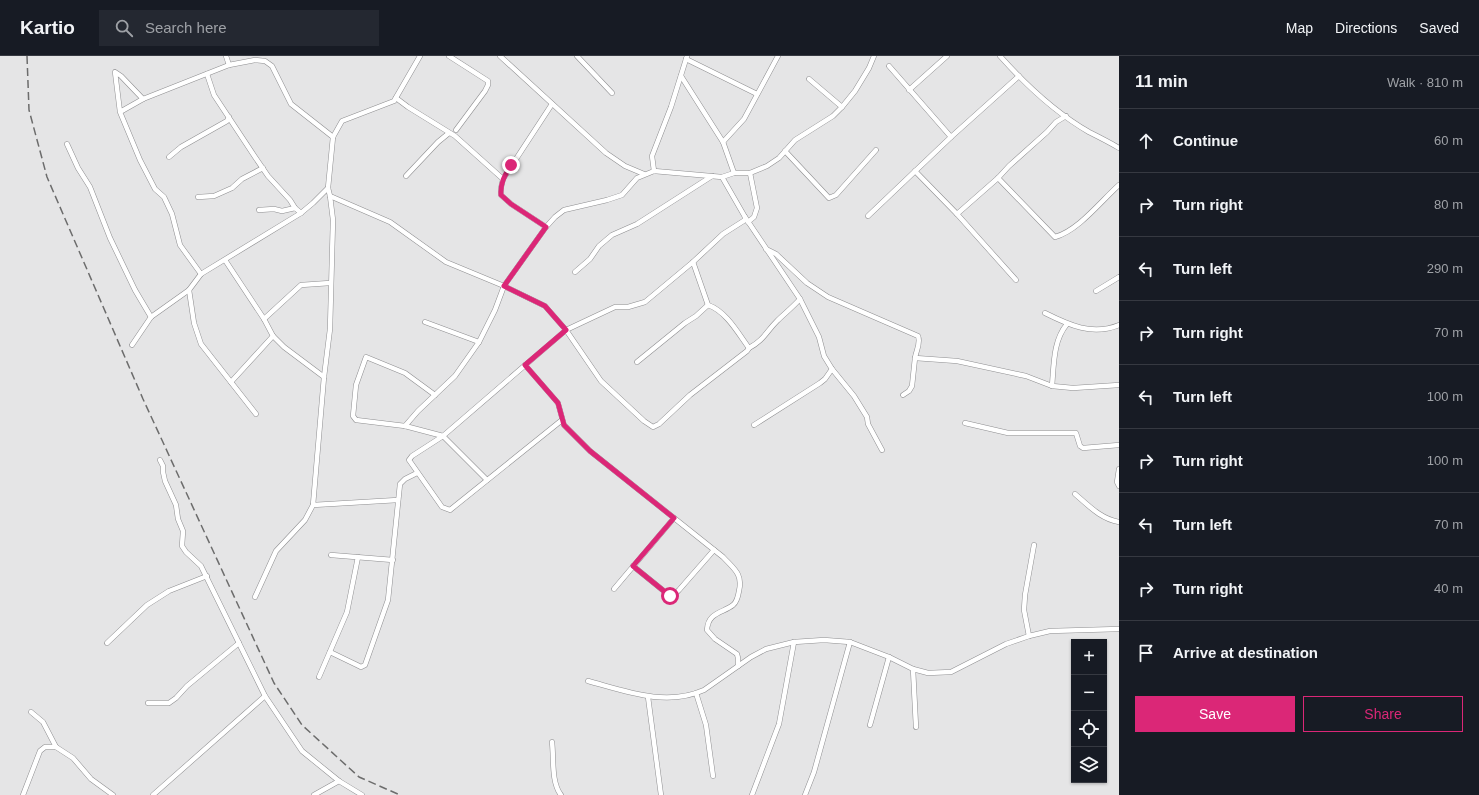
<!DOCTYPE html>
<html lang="en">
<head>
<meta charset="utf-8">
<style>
  :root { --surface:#171b24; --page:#242831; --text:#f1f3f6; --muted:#9ea1a6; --line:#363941; --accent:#db2777 }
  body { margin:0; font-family:Helvetica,sans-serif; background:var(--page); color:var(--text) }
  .controls { position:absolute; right:12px; bottom:12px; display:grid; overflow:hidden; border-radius:0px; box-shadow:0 1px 3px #0004 }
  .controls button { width:36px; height:36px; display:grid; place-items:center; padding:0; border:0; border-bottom:1px solid var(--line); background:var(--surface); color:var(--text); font:20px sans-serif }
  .stop { position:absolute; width:12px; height:12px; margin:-9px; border:3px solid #db2777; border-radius:50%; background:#fff }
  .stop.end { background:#db2777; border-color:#fff; box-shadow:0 1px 4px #0008 }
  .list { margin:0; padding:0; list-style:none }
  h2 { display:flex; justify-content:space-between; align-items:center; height:52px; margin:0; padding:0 16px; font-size:17px }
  h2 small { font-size:13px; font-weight:400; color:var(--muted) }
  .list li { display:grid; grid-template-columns:26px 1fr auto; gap:12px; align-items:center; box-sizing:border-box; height:64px; padding:0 16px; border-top:1px solid var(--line) }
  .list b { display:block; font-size:15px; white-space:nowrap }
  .list em { font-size:13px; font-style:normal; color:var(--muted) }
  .actions { display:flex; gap:8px; padding:12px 16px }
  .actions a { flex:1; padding:9px 0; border:1px solid var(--accent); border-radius:0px; text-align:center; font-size:14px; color:var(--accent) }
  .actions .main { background:var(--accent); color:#fff }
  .icon { flex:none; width:22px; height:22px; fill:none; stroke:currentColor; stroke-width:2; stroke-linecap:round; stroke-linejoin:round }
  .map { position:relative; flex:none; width:1119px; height:739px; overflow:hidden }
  header { display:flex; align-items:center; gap:24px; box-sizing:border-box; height:56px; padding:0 20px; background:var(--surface); border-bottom:1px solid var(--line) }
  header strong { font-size:19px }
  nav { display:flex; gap:22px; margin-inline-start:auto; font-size:14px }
  .search { width:280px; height:36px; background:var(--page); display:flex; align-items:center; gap:10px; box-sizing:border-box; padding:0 14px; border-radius:0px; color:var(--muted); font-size:15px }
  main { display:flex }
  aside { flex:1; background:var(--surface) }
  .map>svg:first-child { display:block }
</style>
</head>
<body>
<header>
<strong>Kartio</strong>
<div class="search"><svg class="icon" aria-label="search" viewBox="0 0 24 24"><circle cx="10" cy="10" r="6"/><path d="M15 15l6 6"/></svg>Search here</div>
<nav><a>Map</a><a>Directions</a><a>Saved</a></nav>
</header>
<main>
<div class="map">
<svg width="1119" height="739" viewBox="0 0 1119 739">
  <rect width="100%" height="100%" fill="#e5e5e6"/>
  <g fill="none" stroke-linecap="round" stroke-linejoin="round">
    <g stroke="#8e8e90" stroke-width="5.5">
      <g id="minor">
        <path d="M 226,0 L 229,9"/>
        <path d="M 449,0 L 488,25 L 488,29 L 485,35 L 456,74"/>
        <path d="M 500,0 L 606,97 L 625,110 L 644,118"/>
        <path d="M 577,0 L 612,37"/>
        <path d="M 1000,0 C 1025,28 1056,57 1089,76 C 1099,81 1109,86 1119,92"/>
        <path d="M 686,3 L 757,38"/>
        <path d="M 889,10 L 951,81"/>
        <path d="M 207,18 L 214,39 L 255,101 L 268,120 L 290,144 L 295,152 L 301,157"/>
        <path d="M 681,20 L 723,86 L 734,117"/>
        <path d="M 809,23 L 842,51"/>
        <path d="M 909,34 L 947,0"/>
        <path d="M 396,42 L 408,51 L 455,80 L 503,123"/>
        <path d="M 143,43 L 229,9 L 255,4 L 265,5 L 272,10 L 291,48 L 333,81"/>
        <path d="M 552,48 L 503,123 L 501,132 L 501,139 L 511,148 L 546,171 L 555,161 L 564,154 L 607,144 L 622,139 L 637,122 L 654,115 L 722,121 L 734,117 L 750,117 L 767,110 L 779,102 L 795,84 L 833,60 L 842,51 L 855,35 L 869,12 L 874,0"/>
        <path d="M 120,56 L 143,43 L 121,20 L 115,16 L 120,56 L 140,104 L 155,133 L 164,141 L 172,158 L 180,189 L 201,218 L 301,157 L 313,147 L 328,132 L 333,81 L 342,65 L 394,45 L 420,0"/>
        <path d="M 723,86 L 744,63 L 778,0"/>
        <path d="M 67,88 L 78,112 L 90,131 L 110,182 L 135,234 L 151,261"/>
        <path d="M 785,95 L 829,142 L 836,139 L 876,94"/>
        <path d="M 169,101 L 181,91 L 227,65 L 229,61"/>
        <path d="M 654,115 L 652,100 L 671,51 L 687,0"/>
        <path d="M 915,115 L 957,158 L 998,122 L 1009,110 L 1047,76 L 1056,66 L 1066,60"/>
        <path d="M 406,120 L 438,86 L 449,77"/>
        <path d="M 998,122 L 1055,181 C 1078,175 1101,145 1119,129"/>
        <path d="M 330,140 L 390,166 L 446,206 L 504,230 L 545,250 L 566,274 L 601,325 L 644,365 L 653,371 L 659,368 L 690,339 L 747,295 L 749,292 C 764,284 766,276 777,265 C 784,258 793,251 800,243"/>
        <path d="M 198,141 L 214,140 L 232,132 L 242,123 L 263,112"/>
        <path d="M 259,154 L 274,153 L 282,155 L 295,152"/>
        <path d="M 957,158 L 1016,224"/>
        <path d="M 868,160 L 951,81 L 1019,20"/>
        <path d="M 745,161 L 800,243 L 819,281 L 824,300 L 832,313 L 854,340 L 867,361 L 868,368 L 882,394"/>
        <path d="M 748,166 L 754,161 L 757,152 L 750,117"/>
        <path d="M 766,193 L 776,198 L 807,227 L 828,241 L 918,280 C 921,287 916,295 915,302 L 957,305 L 1026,320 L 1052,330 L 1073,332 L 1119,329"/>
        <path d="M 225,204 L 264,263 L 273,280 L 284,291 L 324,321"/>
        <path d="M 693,206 L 708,249 C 726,255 738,277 749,292"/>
        <path d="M 575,216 L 590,203 L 599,190 L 612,179 L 637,168 L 712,120"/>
        <path d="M 201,218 L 189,234 L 194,267 L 201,288 L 256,358"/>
        <path d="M 1096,235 L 1119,221"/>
        <path d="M 1045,257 C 1069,269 1092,280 1119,269"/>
        <path d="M 264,263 L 301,229 L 330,227"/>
        <path d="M 425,266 L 479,286"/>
        <path d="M 132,289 L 151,261 L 189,234"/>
        <path d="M 637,306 L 685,267 L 696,260 L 708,249"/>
        <path d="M 525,309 L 558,347 L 564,369 L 590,395 L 723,501 C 734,513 743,518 739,535 C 738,541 737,546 733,549 C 723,557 708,556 707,574 L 715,583 L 737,598 L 738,602 L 738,610"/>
        <path d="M 231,326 L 273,280"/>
        <path d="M 1052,330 C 1054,308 1053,285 1067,268"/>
        <path d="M 435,339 L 405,317 L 366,301 L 356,329 L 353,360 L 356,364 L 405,370 L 443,380 L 487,424"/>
        <path d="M 903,339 L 909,335 L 912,330 L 915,302"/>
        <path d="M 562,364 L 450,454 L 442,451 L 409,404 L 412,400 L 443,380 L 566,274 L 615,251 L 628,251 L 645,246 L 693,206 L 723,178 L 745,164 L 745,161 L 722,121"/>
        <path d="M 965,367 L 1008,377 L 1076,377 L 1080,390 L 1083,392 L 1119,389"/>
        <path d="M 754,369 L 820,327 L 825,323 L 832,313"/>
        <path d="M 405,370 L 418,355 L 455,320 L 479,286 L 495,254 L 504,230 L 546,171"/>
        <path d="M 160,404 L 163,410 L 163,416 L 165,425 L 176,449 L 178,463 L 183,475 L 182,490 L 186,496 L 201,510 L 265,640 L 302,695 L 339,725 L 362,739"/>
        <path d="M 1119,413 L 1117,426 L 1119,430"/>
        <path d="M 1075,438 C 1089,450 1101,463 1119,466"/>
        <path d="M 313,449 L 398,444"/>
        <path d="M 331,499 L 393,504"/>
        <path d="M 633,510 L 670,540 L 675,538 L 679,534 L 714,494"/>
        <path d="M 614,533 L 674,462"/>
        <path d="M 255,541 L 276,495 L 305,464 L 313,449 L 324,321 L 330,273 L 333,164 L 330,140 L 328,132"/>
        <path d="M 1029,580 L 1024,554 L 1025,539 L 1034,489"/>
        <path d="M 107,587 L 147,549 L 169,535 L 207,520"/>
        <path d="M 330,596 L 357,609 L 361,611 L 365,609 L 388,544 L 400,428 L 405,423 L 417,417"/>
        <path d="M 913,613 L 916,671"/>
        <path d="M 319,621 L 347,556 L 358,501"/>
        <path d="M 588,625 C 625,635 666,651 704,634 L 751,601 L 766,593 L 794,586 L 824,584 L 850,586 L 889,601 L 913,613 L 928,617 L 951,616 L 1006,588 L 1029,580 L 1050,575 L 1119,573"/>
        <path d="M 696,637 L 706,669 L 713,720"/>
        <path d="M 648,641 L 661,739"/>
        <path d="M 148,647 L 169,647 L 176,642 L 187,630 L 239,587"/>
        <path d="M 31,656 L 43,666 L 56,691 L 73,702 L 91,723 L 113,739"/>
        <path d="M 870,669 L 889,601"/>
        <path d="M 552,686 C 554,703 551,726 561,739"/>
        <path d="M 23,739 L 40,695 L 45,691 L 56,691"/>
        <path d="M 153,739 L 265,640"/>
        <path d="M 314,739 L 339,725"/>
        <path d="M 752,739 L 779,668 L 794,586"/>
        <path d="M 805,739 L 814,716 L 850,586"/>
      </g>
    </g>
    <use href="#minor" stroke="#fff" stroke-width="4.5"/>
    <path stroke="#6c6c6c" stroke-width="1.5" stroke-dasharray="8 4" stroke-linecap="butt" d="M 27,0 L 29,54 L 47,121 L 143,343 L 274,627 L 302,669 L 359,721 L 400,739"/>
  </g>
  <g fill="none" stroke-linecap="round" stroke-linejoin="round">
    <path stroke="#db2777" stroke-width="5" d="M 511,109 C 505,119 500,127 501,139 L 511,148 L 546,171 L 504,230 L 545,250 L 566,274 L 525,309 L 558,347 L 564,369 L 590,395 L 674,462 L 633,510 L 670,540"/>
  </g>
</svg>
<div class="controls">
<button>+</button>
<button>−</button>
<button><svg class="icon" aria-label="locate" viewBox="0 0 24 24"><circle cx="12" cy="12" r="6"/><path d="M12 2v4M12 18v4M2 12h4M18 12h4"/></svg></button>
<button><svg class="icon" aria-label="layers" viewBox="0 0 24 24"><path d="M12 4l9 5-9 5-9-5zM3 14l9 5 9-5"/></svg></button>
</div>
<div class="stop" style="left:670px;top:540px"></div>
<div class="stop end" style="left:511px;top:109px"></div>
</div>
<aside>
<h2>11 min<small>Walk · 810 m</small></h2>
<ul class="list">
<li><svg class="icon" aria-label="ahead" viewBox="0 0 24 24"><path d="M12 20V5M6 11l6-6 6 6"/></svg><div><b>Continue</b></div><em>60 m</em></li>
<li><svg class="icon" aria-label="right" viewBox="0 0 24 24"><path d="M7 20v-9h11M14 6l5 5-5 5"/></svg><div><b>Turn right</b></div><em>80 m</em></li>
<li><svg class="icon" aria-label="left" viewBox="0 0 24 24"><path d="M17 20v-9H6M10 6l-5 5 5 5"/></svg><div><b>Turn left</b></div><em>290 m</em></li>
<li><svg class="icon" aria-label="right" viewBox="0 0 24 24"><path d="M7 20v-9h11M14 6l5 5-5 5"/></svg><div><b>Turn right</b></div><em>70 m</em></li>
<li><svg class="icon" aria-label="left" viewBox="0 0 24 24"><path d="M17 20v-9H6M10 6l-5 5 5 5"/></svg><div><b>Turn left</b></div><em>100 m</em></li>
<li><svg class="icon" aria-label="right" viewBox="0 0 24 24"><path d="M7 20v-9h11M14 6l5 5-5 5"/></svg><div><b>Turn right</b></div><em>100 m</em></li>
<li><svg class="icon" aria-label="left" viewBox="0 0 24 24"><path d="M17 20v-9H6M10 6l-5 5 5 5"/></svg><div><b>Turn left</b></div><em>70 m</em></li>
<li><svg class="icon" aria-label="right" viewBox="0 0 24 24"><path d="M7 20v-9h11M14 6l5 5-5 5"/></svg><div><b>Turn right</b></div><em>40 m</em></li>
<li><svg class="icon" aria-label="arrive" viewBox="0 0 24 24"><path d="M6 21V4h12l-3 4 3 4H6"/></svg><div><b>Arrive at destination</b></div></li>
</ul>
<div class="actions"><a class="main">Save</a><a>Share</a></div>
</aside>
</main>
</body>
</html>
